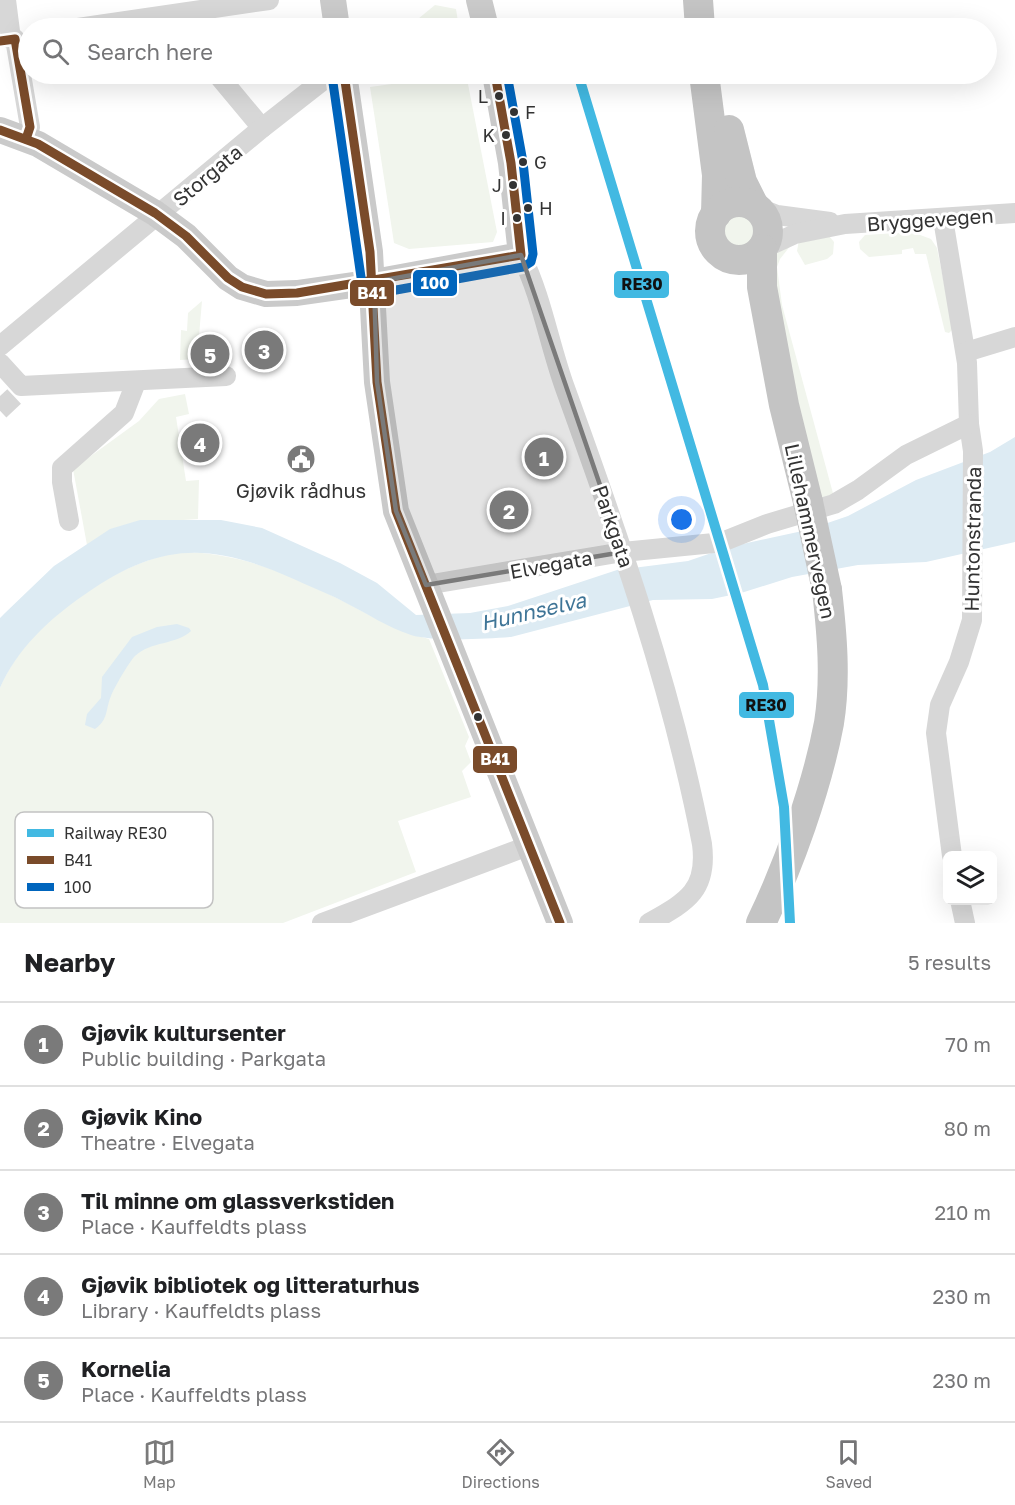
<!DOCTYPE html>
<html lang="en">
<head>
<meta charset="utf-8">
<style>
  :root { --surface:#fff; --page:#f2f2f2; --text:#202124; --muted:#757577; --line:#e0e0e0; --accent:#7a7a7a }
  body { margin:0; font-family:"Golos Text",sans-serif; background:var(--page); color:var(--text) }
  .controls { position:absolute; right:18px; bottom:18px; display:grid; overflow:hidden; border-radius:9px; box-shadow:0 6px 24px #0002 }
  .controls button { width:54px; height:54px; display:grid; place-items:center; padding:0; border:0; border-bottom:2px solid var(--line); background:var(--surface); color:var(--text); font:30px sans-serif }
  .you { position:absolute; left:682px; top:520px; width:21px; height:21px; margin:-15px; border:4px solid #fff; border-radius:50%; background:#1a73e8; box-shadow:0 0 0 9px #1a73e833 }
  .badge { display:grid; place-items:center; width:39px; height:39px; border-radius:50%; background:var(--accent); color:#fff; font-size:20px; font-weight:700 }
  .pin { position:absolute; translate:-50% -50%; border:3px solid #fff; box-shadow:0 2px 6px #0006 }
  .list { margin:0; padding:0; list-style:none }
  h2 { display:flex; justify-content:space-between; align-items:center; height:78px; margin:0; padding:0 24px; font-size:26px }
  h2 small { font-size:20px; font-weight:400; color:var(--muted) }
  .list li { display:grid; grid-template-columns:39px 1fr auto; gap:18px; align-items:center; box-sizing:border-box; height:84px; padding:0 24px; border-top:2px solid var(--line) }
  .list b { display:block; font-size:22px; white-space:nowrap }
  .list p { margin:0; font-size:20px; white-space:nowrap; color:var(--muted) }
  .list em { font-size:20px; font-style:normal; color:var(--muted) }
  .icon { flex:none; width:33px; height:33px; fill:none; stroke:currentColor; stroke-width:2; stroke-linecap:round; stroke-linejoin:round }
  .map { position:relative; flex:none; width:1015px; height:923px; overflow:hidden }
  .search { position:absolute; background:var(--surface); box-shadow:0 6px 24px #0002; left:18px; right:18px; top:18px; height:66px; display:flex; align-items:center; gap:15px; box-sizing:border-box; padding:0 21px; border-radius:33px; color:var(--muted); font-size:22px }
  .sheet { height:498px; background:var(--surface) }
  nav { display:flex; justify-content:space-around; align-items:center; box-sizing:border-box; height:84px; border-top:2px solid var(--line); background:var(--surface); font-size:16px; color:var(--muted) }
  nav a { display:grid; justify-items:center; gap:3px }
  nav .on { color:var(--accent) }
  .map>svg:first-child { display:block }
</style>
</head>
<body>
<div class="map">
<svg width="1015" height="923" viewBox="0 0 1015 923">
  <rect width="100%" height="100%" fill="#fff"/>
  <g fill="#f1f5ed">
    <path d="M 435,5 L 456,9 L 459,28 L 407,28 Z"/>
    <path d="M 398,74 L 427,74 L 428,78 L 434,74 L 466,74 L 497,232 L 493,242 L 409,249 L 394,243 L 370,87 L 399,83 Z"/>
    <circle cx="740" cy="232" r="17"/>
    <path d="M 912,232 L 931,239 L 937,248 L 953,329 L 949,333 L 945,332 L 926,254 L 915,254 L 913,248 L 902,250 L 902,254 L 869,257 L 860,249 L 859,242 L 865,235 Z"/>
    <path d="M 829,236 L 834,242 L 833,254 L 827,259 L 805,265 L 797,251 L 799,240 Z"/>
    <path d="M 791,245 L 780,259 L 777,267 L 782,305 L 834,497 L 818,503 L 770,259 L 775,253 Z"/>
    <path d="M 202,301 L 197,359 L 180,360 L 181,330 L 187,331 L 188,313 Z"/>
    <path d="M 185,394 L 189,414 L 176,417 L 186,481 L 199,480 L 198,519 L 168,521 L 87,545 L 73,469 L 139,421 L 159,399 Z"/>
    <path d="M 179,552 C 240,552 292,575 345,602 C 373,617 397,631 429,639 L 469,737 L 465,746 L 471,762 L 462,771 L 471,797 L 398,821 L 416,872 L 283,923 L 0,923 L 0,688 C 28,622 110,565 179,552 Z"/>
  </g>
  <g fill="#ddebf3">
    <path d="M 1015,437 L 1015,542 L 926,562 L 858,565 L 792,577 L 741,593 L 712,599 L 653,600 L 511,637 C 486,639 434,642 411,635 C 387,627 368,614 346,603 C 330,594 313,588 296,580 C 211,542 161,541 84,595 C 49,619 17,649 0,688 L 0,618 L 5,613 L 54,566 L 110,529 L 140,520 L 221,520 L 262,528 L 340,563 L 377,583 L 416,615 L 470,613 L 508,606 L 617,570 L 688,561 L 729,547 L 807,530 L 848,516 L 916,480 L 990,452 Z"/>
    <path d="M 177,624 L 189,628 L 191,631 C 176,645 151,641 135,656 C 129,662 114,688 111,696 C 105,710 109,719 95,729 L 85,725 L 87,714 L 101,698 L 102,677 L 132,637 L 157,627 Z"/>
  </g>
  <path fill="#fff" d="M 727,545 L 743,596 L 732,598 L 717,548 Z"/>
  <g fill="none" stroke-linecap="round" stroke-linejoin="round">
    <path stroke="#d6d6d6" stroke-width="20" stroke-dasharray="20 10" stroke-linecap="butt" d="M 0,396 L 14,411"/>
    <g stroke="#d7d7d7" stroke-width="20">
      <path d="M 6,0 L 11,39"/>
      <path d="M 78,28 L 269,0"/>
      <path d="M 15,39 L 30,127 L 26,139"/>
      <path d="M 217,74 L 262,128"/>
      <path d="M 754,206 L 777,215 L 830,222"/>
      <path d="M 943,219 L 967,363 L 969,424 L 973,451 L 972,620 L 959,662 L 940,705 L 936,733 L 952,856"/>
      <path d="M 762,249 L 795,234 L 845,224 L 1015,213"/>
      <path d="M 521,255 C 542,297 549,344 565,388 C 619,537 672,688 702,844 C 708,891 686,902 649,923"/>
      <path d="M 0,346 L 262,128 L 331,74"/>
      <path d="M 966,352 L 1015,337"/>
      <path d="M 0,363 L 21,386 L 226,376"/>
      <path d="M 69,521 L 62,482 L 62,468 L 124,413 L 136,382"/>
      <path d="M 727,540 L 767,524 L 834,504 L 858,490 L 906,455 L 969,424"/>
      <path d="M 426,585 L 623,552 L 714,543"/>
      <path d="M 960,900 L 965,923"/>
      <path d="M 322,923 L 528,846"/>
    </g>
    <g stroke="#cacaca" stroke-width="26">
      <path d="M 333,0 L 337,28"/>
      <path d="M 479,0 L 486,28"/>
      <path d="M 344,74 L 370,252 L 377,382 L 396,511 L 560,923"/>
      <path d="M 0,130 L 38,144 L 155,213 L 186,236 L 228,278 L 242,287 L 266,294 L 297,293 L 374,282 L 521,255 L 511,163 L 495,74"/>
    </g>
    <g stroke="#c4c4c4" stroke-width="30">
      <path d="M 698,0 L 700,28"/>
      <path d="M 704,74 L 717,175 L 716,214"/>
      <path d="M 729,130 L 742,182 L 754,206"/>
      <circle cx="739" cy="231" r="29"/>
      <path d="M 762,249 L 762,287 L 784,405 L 808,502"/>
      <path d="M 761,923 C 789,865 817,787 829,723 C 836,679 832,634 827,590"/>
    </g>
    <path stroke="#c4c4c4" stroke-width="30" d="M 808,502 L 827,590"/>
    <g stroke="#fff" stroke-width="14">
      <g id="bus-1">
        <path d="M 0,41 L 15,39 L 30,127 L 26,139"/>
        <path d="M 344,74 L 370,252 L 377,382 L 396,511 L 560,923"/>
        <path d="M 0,130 L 38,144 L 155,213 L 186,236 L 228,278 L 242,287 L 266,294 L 297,293 L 521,255 L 511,163 L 495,74"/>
      </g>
    </g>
    <g stroke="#fff" stroke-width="14">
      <path id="bus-2" d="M 332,76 L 362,284 L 366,291 L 374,294 L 523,267 L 531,262 L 533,254 L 523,162 L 507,74"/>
    </g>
    <use href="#bus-1" stroke="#7a4b2a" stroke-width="9"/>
    <use href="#bus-2" stroke="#0065bd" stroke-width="9"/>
    <g stroke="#fff" stroke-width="15">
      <path id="rail-1" d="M 578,74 L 763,685 L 784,807 L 790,923"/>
    </g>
    <use href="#rail-1" stroke="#42b9e2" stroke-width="10"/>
  </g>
  <path fill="#7a7a7a" fill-opacity="0.2" stroke="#7a7a7a" stroke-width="4.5" stroke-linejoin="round" d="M 521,255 L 623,552 L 426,585 L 396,511 L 377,382 L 374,282 Z"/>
  <defs>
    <g id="civic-disc" transform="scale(1.5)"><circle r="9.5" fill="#7a7a7a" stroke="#fff"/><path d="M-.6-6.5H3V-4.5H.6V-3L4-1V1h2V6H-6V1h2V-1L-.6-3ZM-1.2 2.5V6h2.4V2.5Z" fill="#fff"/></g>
  </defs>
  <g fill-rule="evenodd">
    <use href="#civic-disc" x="301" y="459"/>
  </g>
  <g fill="#333" stroke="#fff" stroke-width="2">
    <circle cx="499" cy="96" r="5"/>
    <circle cx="514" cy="112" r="5"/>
    <circle cx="506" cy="135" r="5"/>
    <circle cx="523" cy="162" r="5"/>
    <circle cx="513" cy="185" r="5"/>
    <circle cx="528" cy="208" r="5"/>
    <circle cx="517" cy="218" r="5"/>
    <circle cx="478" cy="717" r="5"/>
  </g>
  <g text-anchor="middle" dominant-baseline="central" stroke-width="6" stroke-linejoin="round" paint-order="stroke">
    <g font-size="18" fill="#333" stroke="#fff" text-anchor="end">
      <text x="488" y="96">L</text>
      <text x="525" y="112" text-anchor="start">F</text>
      <text x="495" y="135">K</text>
      <text x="534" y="162" text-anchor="start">G</text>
      <text x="502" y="185">J</text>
      <text x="539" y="208" text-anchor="start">H</text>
      <text x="506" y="218">I</text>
    </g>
    <g font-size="20" fill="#333" stroke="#fff">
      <text transform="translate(207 175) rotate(-40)">Storgata</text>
      <text transform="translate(930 219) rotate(-4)">Bryggevegen</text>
      <text transform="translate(614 526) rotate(71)">Parkgata</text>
      <text transform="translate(811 531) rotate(78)">Lillehammervegen</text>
      <text transform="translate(972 539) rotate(-89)">Huntonstranda</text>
      <text transform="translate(551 564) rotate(-10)">Elvegata</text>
    </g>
    <g font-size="20" fill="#333" stroke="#fff">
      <text x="301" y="490">Gjøvik rådhus</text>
    </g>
    <g font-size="21" font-style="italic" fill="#3f7597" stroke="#fff">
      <text transform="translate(533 611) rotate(-13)">Hunnselva</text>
    </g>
  </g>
  <rect x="15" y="812" width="198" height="96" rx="9" fill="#fff" stroke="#c2c2c2" stroke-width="1.5"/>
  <rect x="27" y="829" width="27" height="8" fill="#42b9e2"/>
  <rect x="27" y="856" width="27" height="8" fill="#7a4b2a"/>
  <rect x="27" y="883" width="27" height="8" fill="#0065bd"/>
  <g font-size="16" fill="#333">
    <text x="64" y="839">Railway RE30</text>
    <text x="64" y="866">B41</text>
    <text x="64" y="893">100</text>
  </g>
  <g stroke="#fff" stroke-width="2">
    <rect x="412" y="269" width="46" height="28" rx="6" fill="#0065bd"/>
    <rect x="613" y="270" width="57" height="29" rx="6" fill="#42b9e2"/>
    <rect x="349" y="279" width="46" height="28" rx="6" fill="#7a4b2a"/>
    <rect x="738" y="691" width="57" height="28" rx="6" fill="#42b9e2"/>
    <rect x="472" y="745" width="46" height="29" rx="6" fill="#7a4b2a"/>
  </g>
  <g font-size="16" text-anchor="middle" font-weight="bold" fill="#fff">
    <text x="435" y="289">100</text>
    <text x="372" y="299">B41</text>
    <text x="495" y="765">B41</text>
  </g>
  <g font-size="16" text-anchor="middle" font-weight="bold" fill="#111">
    <text x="642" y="290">RE30</text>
    <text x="766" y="711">RE30</text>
  </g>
</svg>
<div class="controls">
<button><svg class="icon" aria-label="layers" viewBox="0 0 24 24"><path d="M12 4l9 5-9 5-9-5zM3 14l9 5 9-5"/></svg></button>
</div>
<div class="you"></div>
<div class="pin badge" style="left:544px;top:457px">1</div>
<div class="pin badge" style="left:509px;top:510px">2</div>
<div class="pin badge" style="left:264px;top:350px">3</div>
<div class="pin badge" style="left:200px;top:443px">4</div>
<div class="pin badge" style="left:210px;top:354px">5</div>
<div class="search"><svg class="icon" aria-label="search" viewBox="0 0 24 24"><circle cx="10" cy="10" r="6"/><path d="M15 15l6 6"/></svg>Search here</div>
</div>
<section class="sheet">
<h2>Nearby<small>5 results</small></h2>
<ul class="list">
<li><span class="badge">1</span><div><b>Gjøvik kultursenter</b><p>Public building · Parkgata</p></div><em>70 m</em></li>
<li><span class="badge">2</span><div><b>Gjøvik Kino</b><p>Theatre · Elvegata</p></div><em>80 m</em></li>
<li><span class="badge">3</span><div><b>Til minne om glassverkstiden</b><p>Place · Kauffeldts plass</p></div><em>210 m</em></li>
<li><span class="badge">4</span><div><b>Gjøvik bibliotek og litteraturhus</b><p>Library · Kauffeldts plass</p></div><em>230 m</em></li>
<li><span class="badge">5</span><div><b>Kornelia</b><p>Place · Kauffeldts plass</p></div><em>230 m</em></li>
</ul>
</section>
<nav>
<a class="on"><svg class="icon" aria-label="map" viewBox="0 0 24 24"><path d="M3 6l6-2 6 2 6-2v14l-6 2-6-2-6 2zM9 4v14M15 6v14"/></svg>Map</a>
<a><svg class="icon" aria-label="directions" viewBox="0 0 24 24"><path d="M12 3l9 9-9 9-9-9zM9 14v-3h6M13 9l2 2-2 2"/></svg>Directions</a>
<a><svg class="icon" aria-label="saved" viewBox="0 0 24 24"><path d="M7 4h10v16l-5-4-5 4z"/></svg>Saved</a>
</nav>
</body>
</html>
